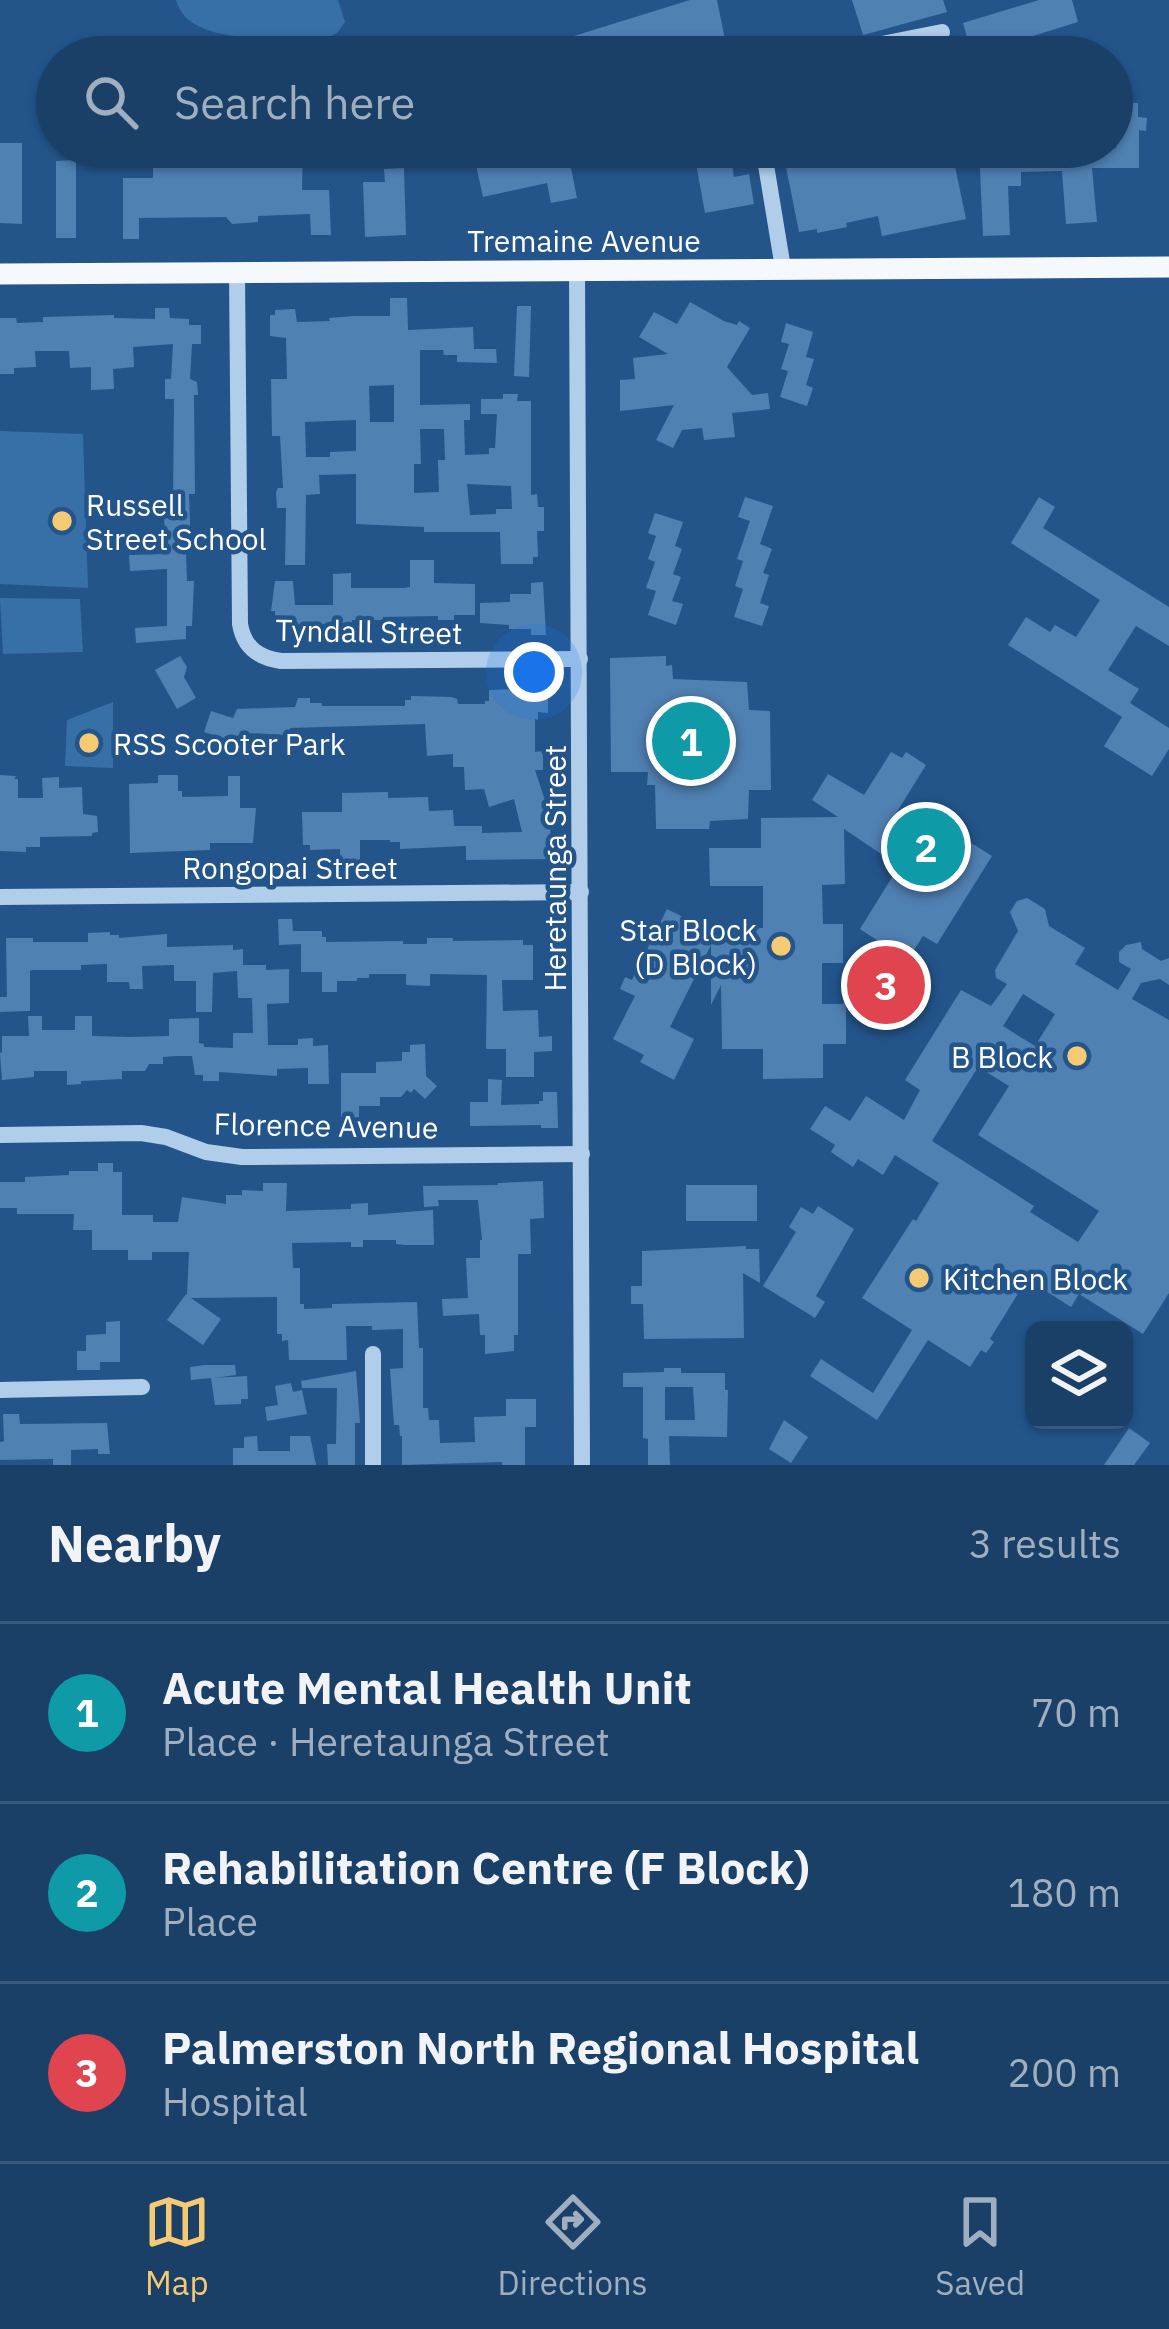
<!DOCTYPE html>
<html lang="en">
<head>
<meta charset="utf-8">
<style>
  :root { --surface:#1a4068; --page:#274b71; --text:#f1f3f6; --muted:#9fafc0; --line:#38597c; --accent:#f5ca73 }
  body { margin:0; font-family:"IBM Plex Sans",sans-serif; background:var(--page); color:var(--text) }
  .controls { position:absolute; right:36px; bottom:36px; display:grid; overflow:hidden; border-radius:18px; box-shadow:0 3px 9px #0004 }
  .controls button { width:108px; height:108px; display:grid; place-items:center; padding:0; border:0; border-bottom:3px solid var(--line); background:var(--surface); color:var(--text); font:60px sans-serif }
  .you { position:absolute; left:534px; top:672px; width:42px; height:42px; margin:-30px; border:9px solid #fff; border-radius:50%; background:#1a73e8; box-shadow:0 0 0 18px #1a73e833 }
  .badge { display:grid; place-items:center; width:78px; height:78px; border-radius:50%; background:var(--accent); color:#fff; font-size:39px; font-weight:700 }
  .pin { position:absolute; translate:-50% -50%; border:6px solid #fff; box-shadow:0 3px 12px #0006 }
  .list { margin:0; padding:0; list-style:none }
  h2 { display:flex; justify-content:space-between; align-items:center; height:156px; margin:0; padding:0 48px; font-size:51px }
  h2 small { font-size:39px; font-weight:400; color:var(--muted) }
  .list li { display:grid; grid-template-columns:78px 1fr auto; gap:36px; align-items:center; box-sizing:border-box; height:180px; padding:0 48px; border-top:3px solid var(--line) }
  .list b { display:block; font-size:45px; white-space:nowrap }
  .list p { margin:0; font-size:39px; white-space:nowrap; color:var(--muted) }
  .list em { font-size:39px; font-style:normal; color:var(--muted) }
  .icon { flex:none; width:66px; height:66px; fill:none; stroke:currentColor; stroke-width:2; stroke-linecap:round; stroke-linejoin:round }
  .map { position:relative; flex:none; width:1169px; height:1465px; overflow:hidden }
  .search { position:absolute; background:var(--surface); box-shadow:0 3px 9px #0004; left:36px; right:36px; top:36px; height:132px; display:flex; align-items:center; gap:30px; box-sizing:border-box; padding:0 42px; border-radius:66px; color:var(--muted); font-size:45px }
  .sheet { height:696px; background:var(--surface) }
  nav { display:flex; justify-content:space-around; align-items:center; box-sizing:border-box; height:168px; border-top:3px solid var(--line); background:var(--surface); font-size:33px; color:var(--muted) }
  nav a { display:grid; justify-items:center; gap:6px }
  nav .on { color:var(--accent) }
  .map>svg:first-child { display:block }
</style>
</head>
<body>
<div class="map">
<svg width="1169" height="1465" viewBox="0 0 1169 1465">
  <rect width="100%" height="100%" fill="#23558b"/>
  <g fill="#376fa7">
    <path d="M 176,0 L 338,0 L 345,22 L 337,33 L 327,38 C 286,35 189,50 176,0 Z"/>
    <path d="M 0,431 L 83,434 L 88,588 L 0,584 Z"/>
    <path d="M 0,598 L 80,599 L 83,652 L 3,654 Z"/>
    <path d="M 113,702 L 113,768 L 65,766 L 67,720 Z"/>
  </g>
  <g fill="#5081b3" fill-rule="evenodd">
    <path d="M 690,0 L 717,0 L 727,49 L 701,57 L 578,57 L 574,36 Z"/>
    <path d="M 852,0 L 943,0 L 947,12 L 863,35 Z"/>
    <path d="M 1039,0 L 1072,0 L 1078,22 L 972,55 L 963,23 Z"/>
    <path d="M 1117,97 L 1130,97 L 1130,103 L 1138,103 L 1138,117 L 1147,118 L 1146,131 L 1139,130 L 1139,168 L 1092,168 L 1097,222 L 1066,224 L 1062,171 L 1021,172 L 1021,186 L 1008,186 L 1010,235 L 983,236 L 979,147 L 1057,147 L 1057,153 L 1116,148 Z"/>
    <path d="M 0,143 L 22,143 L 22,224 L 0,223 Z"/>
    <path d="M 153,147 L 192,147 L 192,165 L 256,165 L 257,147 L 303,147 L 302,190 L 329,190 L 331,235 L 311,235 L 310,214 L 258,216 L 258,222 L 232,224 L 226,217 L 139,218 L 139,239 L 123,239 L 123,178 L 153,178 Z"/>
    <path d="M 472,147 L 531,147 L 535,165 L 569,158 L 577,198 L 551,203 L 547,183 L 483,197 Z"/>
    <path d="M 693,147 L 729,147 L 734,177 L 749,174 L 754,204 L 705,213 Z"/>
    <path d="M 782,147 L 951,147 L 966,219 L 882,236 L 878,216 L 846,223 L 847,227 L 817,233 L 817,229 L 799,232 Z"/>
    <path d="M 76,160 L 76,238 L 56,238 L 56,161 Z"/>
    <path d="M 404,168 L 406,235 L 365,237 L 363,182 L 385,182 L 384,169 Z"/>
    <path d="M 390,298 L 407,298 L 408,330 L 473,327 L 474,349 L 496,349 L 497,363 L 457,362 L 457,355 L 444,355 L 443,350 L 420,350 L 420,405 L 470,404 L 470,420 L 464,420 L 465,455 L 489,454 L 489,448 L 495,448 L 497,414 L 481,414 L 481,399 L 503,399 L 503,394 L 518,394 L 517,401 L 531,401 L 531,495 L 537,494 L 538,507 L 544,507 L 544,531 L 537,531 L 538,557 L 533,557 L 533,564 L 501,564 L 500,532 L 424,532 L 424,527 L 356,524 L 356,474 L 319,475 L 320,494 L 306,495 L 305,565 L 285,565 L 286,508 L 277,508 L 276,492 L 278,488 L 283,488 L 280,436 L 272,436 L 271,379 L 287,379 L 286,338 L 270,336 L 270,315 L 275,315 L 275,310 L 295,309 L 297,322 L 330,321 L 329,318 L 354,316 L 390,316 ZM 394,385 L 394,422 L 370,422 L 369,386 ZM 356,420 L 356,451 L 330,452 L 330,457 L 306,457 L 305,422 ZM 420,429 L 444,429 L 445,460 L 438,460 L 439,492 L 414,493 L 414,464 L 421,464 ZM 467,484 L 511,486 L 512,509 L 496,509 L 496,514 L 470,515 Z"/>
    <path d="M 690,302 L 724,321 L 737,325 L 739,321 L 750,328 L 727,367 L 752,395 L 768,393 L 770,409 L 732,413 L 735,437 L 704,440 L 702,428 L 682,430 L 673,448 L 656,440 L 674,405 L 620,411 L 620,380 L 635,379 L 633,358 L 668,354 L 639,337 L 654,312 L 677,324 Z"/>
    <path d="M 517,306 L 531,306 L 529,377 L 514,376 Z"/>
    <path d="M 155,308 L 169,308 L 170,318 L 189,319 L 189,325 L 201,325 L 201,344 L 192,344 L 190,379 L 197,382 L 198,395 L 194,395 L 195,494 L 189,494 L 191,553 L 186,553 L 187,581 L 194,581 L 192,626 L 186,626 L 186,639 L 136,643 L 135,628 L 167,626 L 167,569 L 130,571 L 129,555 L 166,554 L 164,516 L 128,517 L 127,502 L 173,503 L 174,399 L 165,399 L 165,379 L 171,379 L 173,344 L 133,347 L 134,367 L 113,369 L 114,389 L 91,390 L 91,367 L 70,368 L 69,351 L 35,351 L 36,367 L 14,368 L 14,374 L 0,374 L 0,318 L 16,318 L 17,323 L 43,322 L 43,317 L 114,315 L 114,318 L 155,319 Z"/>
    <path d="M 786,323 L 813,332 L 806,357 L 814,359 L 806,385 L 813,388 L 807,406 L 780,397 L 788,371 L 781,369 L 789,344 L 781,342 Z"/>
    <path d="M 745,497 L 773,506 L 760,544 L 772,549 L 763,573 L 769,575 L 760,603 L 769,606 L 762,626 L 734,617 L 743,589 L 735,586 L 743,561 L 737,559 L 750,521 L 738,517 Z"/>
    <path d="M 1039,497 L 1055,507 L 1043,528 L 1169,607 L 1169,646 L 1136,626 L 1108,670 L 1139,689 L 1130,703 L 1169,728 L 1169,749 L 1152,776 L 1104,746 L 1122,717 L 1008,645 L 1026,617 L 1050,632 L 1055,625 L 1076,637 L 1100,600 L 1011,543 Z"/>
    <path d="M 655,513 L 683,522 L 675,546 L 682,549 L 673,574 L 681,577 L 672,601 L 683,604 L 676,625 L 648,615 L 656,591 L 646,588 L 655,562 L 648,559 L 656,536 L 648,533 Z"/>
    <path d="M 410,560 L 434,560 L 434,583 L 475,584 L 475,615 L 454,615 L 454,620 L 438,620 L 438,616 L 383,617 L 383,620 L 352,620 L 352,624 L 343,624 L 275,625 L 275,611 L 271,611 L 275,581 L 293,581 L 295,605 L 333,605 L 333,574 L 351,573 L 351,588 L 404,588 L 410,587 Z"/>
    <path d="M 543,582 L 546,635 L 531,635 L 531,629 L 509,629 L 509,625 L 480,623 L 480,603 L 510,602 L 510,594 L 531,594 L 531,583 Z"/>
    <path d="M 180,656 L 187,667 L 184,677 L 196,698 L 177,709 L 155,670 Z"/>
    <path d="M 666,656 L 666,666 L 672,665 L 673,679 L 747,682 L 749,710 L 770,711 L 771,790 L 749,790 L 748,819 L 710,821 L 709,829 L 656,829 L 655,785 L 647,785 L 648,772 L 611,772 L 610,658 Z"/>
    <path d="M 514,684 L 542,686 L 542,693 L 548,693 L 548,713 L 538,712 L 538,720 L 535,719 L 535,752 L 543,751 L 543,770 L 535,770 L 550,816 L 551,859 L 466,860 L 466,846 L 400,849 L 400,842 L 390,842 L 390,840 L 360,840 L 360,860 L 340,860 L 340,849 L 310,850 L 310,845 L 303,845 L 302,812 L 342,812 L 342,793 L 388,792 L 388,798 L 428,797 L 429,811 L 453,810 L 454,826 L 482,826 L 482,833 L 522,832 L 514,799 L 489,807 L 484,789 L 465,790 L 464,767 L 453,767 L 453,754 L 427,756 L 425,724 L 290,728 L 290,735 L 247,733 L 243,744 L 204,732 L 211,711 L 233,718 L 237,709 L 295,707 L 298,698 L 310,698 L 310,703 L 322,703 L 322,706 L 405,706 L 405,700 L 411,700 L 411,696 L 451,697 L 457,699 L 458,704 L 485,704 L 485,701 L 489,701 L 489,690 L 514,689 Z"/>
    <path d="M 891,752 L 902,758 L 906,752 L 926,765 L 895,815 L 943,845 L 952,831 L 992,856 L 937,944 L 923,936 L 892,985 L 865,968 L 881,943 L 860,929 L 899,866 L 844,829 L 845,884 L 822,885 L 823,924 L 843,924 L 843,963 L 822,963 L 822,1004 L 843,1004 L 846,998 L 846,1044 L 823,1044 L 823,1078 L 763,1079 L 763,1049 L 722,1049 L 721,985 L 711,1005 L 711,945 L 670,1027 L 694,1039 L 674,1080 L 640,1062 L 644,1055 L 613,1039 L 635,996 L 620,989 L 625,977 L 632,980 L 667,909 L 705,928 L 763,928 L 763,886 L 710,886 L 709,848 L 761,848 L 761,818 L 838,817 L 812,800 L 828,774 L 864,795 Z"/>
    <path d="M 0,775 L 16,776 L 14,779 L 18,779 L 18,798 L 43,798 L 42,778 L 59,777 L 59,788 L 82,787 L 83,814 L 97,816 L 98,832 L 92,833 L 92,836 L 40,837 L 40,847 L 26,847 L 26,852 L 0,851 Z"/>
    <path d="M 158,775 L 178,775 L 178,791 L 182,791 L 182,797 L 228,796 L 228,776 L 240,776 L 240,808 L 256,808 L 253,843 L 210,843 L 210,850 L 130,853 L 129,784 L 158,783 Z"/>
    <path d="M 1027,898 L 1045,909 L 1049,926 L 1085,948 L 1075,964 L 1118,990 L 1131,969 L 1119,962 L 1119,952 L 1126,945 L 1141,942 L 1142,949 L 1161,961 L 1169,958 L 1169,985 L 1160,979 L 1141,983 L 1132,999 L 1169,1020 L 1169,1293 L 1143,1334 L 1079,1294 L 1071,1307 L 1027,1279 L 990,1339 L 994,1342 L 986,1353 L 981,1350 L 970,1367 L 928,1340 L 877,1420 L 810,1376 L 821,1359 L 873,1393 L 912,1330 L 862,1298 L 913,1219 L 916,1221 L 939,1183 L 895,1155 L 883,1175 L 858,1159 L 853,1167 L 831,1152 L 835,1145 L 810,1129 L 825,1106 L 850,1121 L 866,1096 L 904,1120 L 920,1090 L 905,1080 L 961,990 L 991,1006 L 1007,984 L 996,978 L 995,970 L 1018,931 L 1010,912 L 1017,901 ZM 1023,994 L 1055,1014 L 1035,1046 L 1003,1026 ZM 978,1067 L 1009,1086 L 978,1135 L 1099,1211 L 1078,1242 L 1030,1212 L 1034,1206 L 932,1141 Z"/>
    <path d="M 278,919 L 292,919 L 293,931 L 322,931 L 322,937 L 326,937 L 326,942 L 403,941 L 403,944 L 427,944 L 427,938 L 453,938 L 453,941 L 523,940 L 523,945 L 533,945 L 533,980 L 502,980 L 503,1011 L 538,1010 L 539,1037 L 552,1036 L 552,1051 L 534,1052 L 534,1077 L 506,1077 L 506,1049 L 486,1049 L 487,975 L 430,974 L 430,986 L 406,985 L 406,974 L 369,974 L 369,978 L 357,978 L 357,981 L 337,981 L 337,992 L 322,992 L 322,972 L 301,972 L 301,944 L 279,945 Z"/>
    <path d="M 110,932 L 110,935 L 119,935 L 119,938 L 167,934 L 167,947 L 233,945 L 233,950 L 243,949 L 243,965 L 266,965 L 266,970 L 289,969 L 289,1003 L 267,1004 L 268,1045 L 298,1045 L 298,1039 L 313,1038 L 313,1046 L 328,1045 L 329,1084 L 308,1084 L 308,1068 L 277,1069 L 277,1076 L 219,1072 L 219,1081 L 203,1081 L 203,1075 L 195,1075 L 192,1056 L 177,1056 L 163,1057 L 163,1064 L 149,1064 L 145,1071 L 122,1071 L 122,1079 L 81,1081 L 81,1084 L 67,1085 L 67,1071 L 34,1071 L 34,1077 L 2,1080 L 0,1053 L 2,1052 L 2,1036 L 29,1036 L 28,1016 L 42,1016 L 42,1030 L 75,1030 L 75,1016 L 92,1016 L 92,1036 L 129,1037 L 169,1036 L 169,1019 L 199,1018 L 199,1043 L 204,1044 L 204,1047 L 233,1048 L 233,1033 L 253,1033 L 252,998 L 238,998 L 237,971 L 213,973 L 212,1012 L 196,1012 L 196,981 L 174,981 L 174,965 L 142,966 L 143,989 L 130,989 L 129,982 L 107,982 L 107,964 L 81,965 L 81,970 L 32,970 L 30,971 L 30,1011 L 0,1012 L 0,997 L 7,997 L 6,938 L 33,938 L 33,942 L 88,942 L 88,933 Z"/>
    <path d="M 425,1044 L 426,1076 L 437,1086 L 425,1099 L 414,1089 L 411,1093 L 407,1090 L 401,1097 L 380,1097 L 380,1106 L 359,1106 L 359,1131 L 341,1131 L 341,1073 L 376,1073 L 376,1062 L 402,1061 L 402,1052 L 410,1052 L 410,1045 Z"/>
    <path d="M 488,1079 L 502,1080 L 501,1105 L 539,1104 L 539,1101 L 543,1101 L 543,1092 L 557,1092 L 558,1128 L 541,1128 L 541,1125 L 470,1126 L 470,1102 L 488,1102 Z"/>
    <path d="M 98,1163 L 113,1163 L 113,1172 L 122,1172 L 122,1215 L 153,1215 L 153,1222 L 178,1222 L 182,1197 L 226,1204 L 226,1195 L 242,1195 L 242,1190 L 263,1191 L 263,1183 L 287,1183 L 286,1211 L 351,1209 L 351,1204 L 368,1203 L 368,1215 L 433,1210 L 434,1245 L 405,1245 L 396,1244 L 396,1240 L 363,1240 L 363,1247 L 351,1247 L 351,1242 L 292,1243 L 293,1268 L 300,1268 L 300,1304 L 304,1304 L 304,1309 L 332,1308 L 332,1304 L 417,1302 L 419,1348 L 423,1348 L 423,1408 L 428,1408 L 429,1420 L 439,1420 L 440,1443 L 475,1442 L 474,1417 L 506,1416 L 506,1399 L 536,1399 L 536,1427 L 525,1427 L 525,1465 L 502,1465 L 502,1462 L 402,1465 L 402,1436 L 400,1436 L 399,1425 L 394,1425 L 390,1369 L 403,1368 L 403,1329 L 372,1330 L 372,1326 L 346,1326 L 347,1360 L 289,1360 L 288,1340 L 282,1341 L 282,1334 L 277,1334 L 277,1297 L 191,1298 L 221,1319 L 203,1345 L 167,1320 L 186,1294 L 187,1295 L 189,1252 L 152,1252 L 152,1260 L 128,1260 L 128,1250 L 92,1250 L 92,1230 L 73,1230 L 74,1214 L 17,1214 L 17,1208 L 0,1208 L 0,1182 L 25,1182 L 25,1177 L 69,1175 L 69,1171 L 98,1171 Z"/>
    <path d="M 543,1181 L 544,1218 L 530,1219 L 531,1254 L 518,1254 L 518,1335 L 514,1335 L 514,1351 L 485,1354 L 485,1335 L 480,1335 L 479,1314 L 443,1316 L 442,1299 L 468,1298 L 466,1258 L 480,1258 L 480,1240 L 482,1240 L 478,1200 L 438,1200 L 439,1206 L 424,1207 L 423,1186 L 498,1185 L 498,1183 Z"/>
    <rect x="686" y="1185" width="71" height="36"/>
    <path d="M 818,1206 L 854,1229 L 816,1296 L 825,1302 L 815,1318 L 763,1286 L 796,1232 L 789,1227 L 801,1207 L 813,1214 Z"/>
    <path d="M 746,1246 L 746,1249 L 759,1249 L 760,1283 L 743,1273 L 744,1338 L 644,1339 L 643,1304 L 631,1304 L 631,1286 L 642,1286 L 642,1251 Z"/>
    <path d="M 120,1321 L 120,1362 L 100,1362 L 100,1370 L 77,1370 L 77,1351 L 86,1351 L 86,1335 L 106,1334 L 106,1322 Z"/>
    <path d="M 205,1365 L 235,1365 L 236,1375 L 214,1378 L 247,1376 L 248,1399 L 241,1399 L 241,1404 L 215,1405 L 211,1378 L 191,1380 L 190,1367 Z"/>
    <path d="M 664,1368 L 681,1368 L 681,1373 L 725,1373 L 725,1390 L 728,1390 L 727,1437 L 669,1436 L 670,1465 L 648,1465 L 648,1439 L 643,1438 L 643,1387 L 623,1387 L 623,1373 L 664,1372 ZM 665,1387 L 693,1387 L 695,1420 L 665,1420 Z"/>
    <path d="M 356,1371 L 360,1423 L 355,1423 L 355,1465 L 328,1465 L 327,1444 L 336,1444 L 337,1388 L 302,1388 L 301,1381 Z"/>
    <path d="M 291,1383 L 293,1392 L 302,1390 L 307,1414 L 267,1421 L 265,1407 L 278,1405 L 275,1386 Z"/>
    <path d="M 3,1414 L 19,1414 L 20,1424 L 107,1423 L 110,1454 L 98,1454 L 98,1449 L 71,1450 L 71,1465 L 53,1465 L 53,1459 L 0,1460 L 0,1442 L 4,1441 Z"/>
    <path d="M 784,1420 L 808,1437 L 791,1463 L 769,1449 Z"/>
    <path d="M 1129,1428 L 1150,1443 L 1134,1465 L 1104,1465 Z"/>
    <path d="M 257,1436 L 258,1451 L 290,1451 L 290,1436 L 310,1436 L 316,1465 L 233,1465 L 233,1448 L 244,1448 L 244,1437 Z"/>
  </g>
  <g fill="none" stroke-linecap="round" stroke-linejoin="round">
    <g stroke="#b0cdea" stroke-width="16">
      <path d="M 816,57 L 942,32"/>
      <path d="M 763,147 L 783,268"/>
      <path d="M 577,270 L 582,1465"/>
      <path d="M 237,272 L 240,624 C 244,648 259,658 281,661 L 580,659"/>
      <path d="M 0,897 L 581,892"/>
      <path d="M 0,1135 L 141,1133 L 166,1137 L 206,1152 L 242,1157 L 582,1154"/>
      <path d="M 0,1390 L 142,1387"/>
      <path d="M 373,1465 L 373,1354"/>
    </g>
    <path stroke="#f5f9fe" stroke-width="21" d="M 0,274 L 1169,267"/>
  </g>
  <g fill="#f5ca73" stroke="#23558b" stroke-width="4.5">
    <circle cx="62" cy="521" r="12"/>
    <circle cx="89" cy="743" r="12"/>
    <circle cx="781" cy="946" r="12"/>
    <circle cx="1077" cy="1056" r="12"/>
    <circle cx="919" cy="1278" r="12"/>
  </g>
  <g text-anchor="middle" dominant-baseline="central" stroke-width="9" stroke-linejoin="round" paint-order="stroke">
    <g font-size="30" fill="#fff" stroke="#23558b">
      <text x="584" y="240">Tremaine Avenue</text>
      <text transform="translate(369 631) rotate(1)">Tyndall Street</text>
      <text x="290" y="867">Rongopai Street</text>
      <text transform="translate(554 868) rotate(-90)">Heretaunga Street</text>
      <text transform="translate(326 1125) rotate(1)">Florence Avenue</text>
    </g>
    <g font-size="30" fill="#fff" stroke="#23558b" text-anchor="start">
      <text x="86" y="504">Russell<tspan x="86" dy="34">Street School</tspan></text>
      <text x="113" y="743">RSS Scooter Park</text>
      <text x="757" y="929" text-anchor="end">Star Block<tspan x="757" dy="34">(D Block)</tspan></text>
      <text x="1053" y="1056" text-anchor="end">B Block</text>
      <text x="943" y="1278">Kitchen Block</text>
    </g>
  </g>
</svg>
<div class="controls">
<button><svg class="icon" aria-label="layers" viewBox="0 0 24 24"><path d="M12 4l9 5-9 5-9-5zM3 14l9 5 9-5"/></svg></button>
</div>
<div class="you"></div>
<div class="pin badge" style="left:691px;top:741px;background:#0f9aa8">1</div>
<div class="pin badge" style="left:926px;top:847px;background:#0f9aa8">2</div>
<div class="pin badge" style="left:886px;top:985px;background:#e0444e">3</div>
<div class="search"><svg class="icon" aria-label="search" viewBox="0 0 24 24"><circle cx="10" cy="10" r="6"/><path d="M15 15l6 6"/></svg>Search here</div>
</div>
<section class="sheet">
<h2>Nearby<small>3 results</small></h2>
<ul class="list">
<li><span class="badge" style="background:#0f9aa8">1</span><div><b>Acute Mental Health Unit</b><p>Place · Heretaunga Street</p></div><em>70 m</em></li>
<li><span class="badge" style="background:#0f9aa8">2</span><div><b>Rehabilitation Centre (F Block)</b><p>Place</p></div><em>180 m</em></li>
<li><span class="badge" style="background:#e0444e">3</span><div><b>Palmerston North Regional Hospital</b><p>Hospital</p></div><em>200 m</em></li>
</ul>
</section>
<nav>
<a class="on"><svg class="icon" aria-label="map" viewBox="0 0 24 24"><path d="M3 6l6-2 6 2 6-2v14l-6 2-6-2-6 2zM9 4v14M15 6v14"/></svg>Map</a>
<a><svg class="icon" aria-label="directions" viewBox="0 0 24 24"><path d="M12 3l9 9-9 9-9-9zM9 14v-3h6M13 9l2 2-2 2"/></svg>Directions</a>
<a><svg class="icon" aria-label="saved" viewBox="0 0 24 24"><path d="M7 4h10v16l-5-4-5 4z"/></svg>Saved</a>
</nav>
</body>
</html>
